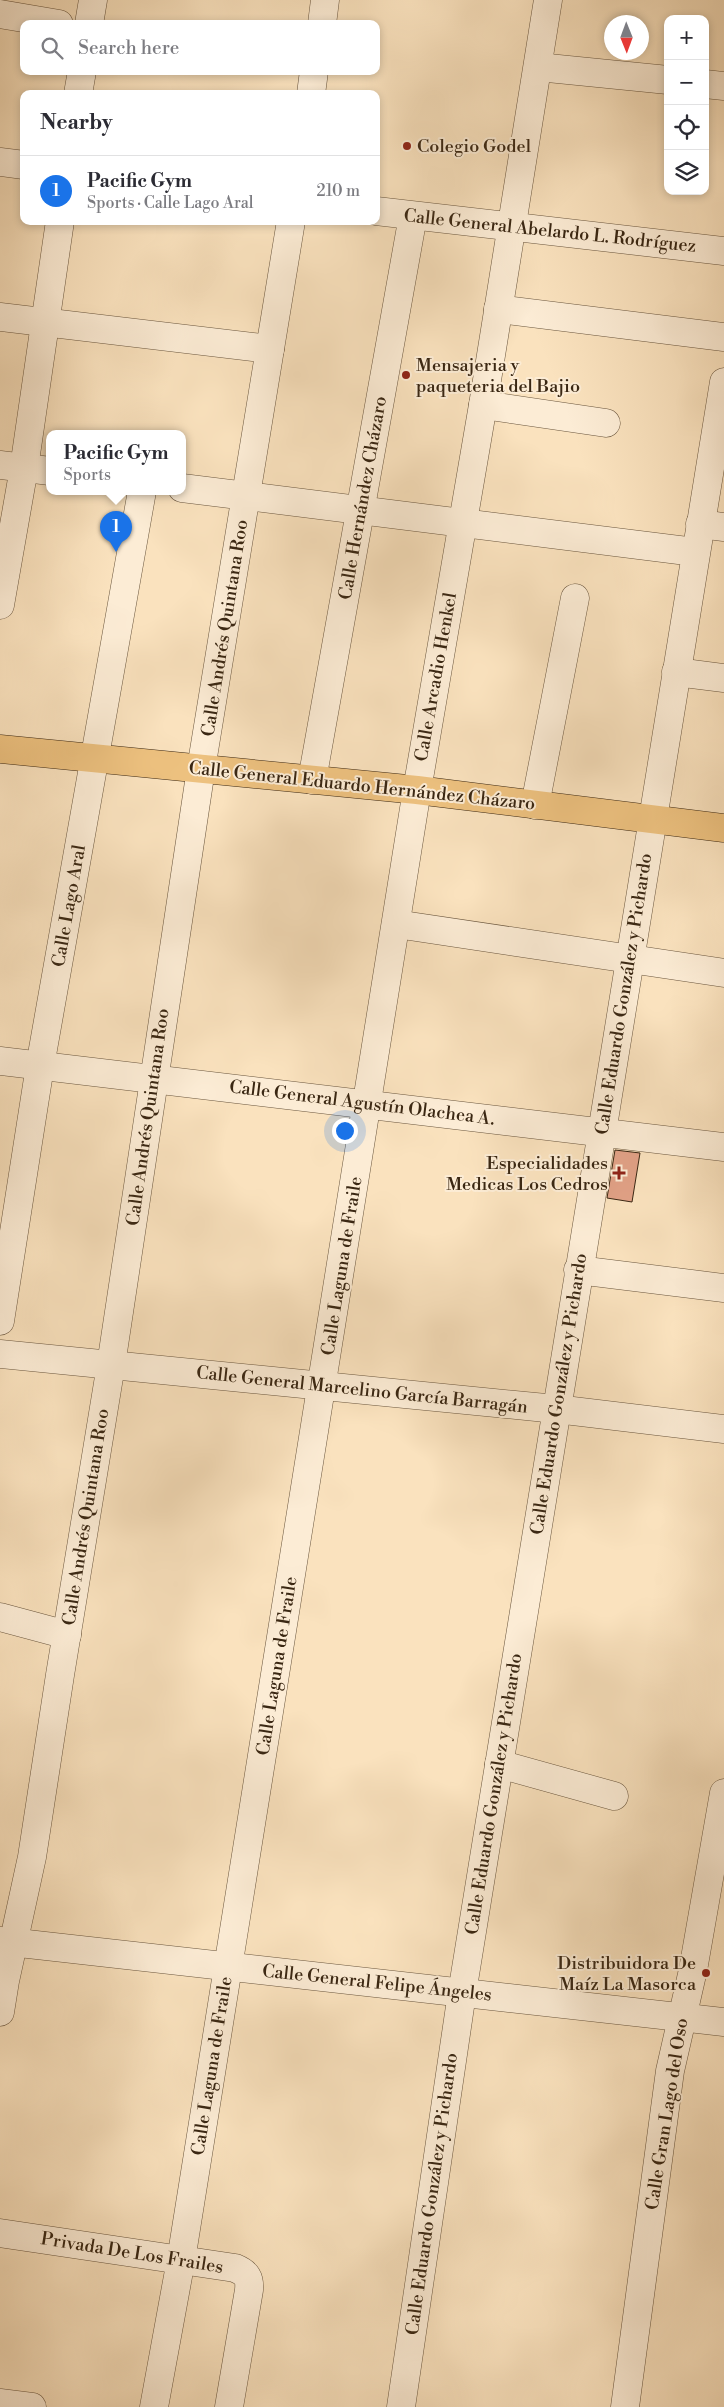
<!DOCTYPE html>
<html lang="en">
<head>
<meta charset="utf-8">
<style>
  :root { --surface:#fff; --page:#f7f7f7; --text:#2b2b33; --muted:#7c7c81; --line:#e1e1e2; --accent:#1a73e8 }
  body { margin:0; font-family:"Libre Bodoni",serif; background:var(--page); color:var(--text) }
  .controls { position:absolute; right:15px; top:15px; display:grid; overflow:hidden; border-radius:10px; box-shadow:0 2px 8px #0003 }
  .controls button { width:45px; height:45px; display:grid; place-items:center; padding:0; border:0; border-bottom:1px solid var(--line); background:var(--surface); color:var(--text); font:25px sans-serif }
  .compass { position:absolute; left:604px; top:15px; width:45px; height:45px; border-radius:50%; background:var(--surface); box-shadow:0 2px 8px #0003; rotate:179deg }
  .you { position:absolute; left:344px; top:1130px; width:18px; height:18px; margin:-12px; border:4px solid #fff; border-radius:50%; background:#1a73e8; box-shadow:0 0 0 8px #1a73e833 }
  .badge { display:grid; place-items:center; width:32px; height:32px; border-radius:50%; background:var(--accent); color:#fff; font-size:16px; font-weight:700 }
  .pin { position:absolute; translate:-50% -41px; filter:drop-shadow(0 1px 2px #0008) }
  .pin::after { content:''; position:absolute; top:26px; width:18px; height:15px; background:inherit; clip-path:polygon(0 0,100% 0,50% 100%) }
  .popup { position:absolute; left:46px; top:430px; width:140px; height:65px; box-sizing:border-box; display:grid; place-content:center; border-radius:10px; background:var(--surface); filter:drop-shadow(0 1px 4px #0005); font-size:16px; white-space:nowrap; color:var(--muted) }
  .popup b { font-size:19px; color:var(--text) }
  .popup::after { content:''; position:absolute; left:50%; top:100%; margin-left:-10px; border:10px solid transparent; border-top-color:var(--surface) }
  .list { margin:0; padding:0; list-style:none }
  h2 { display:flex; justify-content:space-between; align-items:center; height:65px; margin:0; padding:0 20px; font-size:21px }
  h2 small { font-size:16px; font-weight:400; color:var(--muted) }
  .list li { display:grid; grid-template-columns:32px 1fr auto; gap:15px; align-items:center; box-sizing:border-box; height:70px; padding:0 20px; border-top:1px solid var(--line) }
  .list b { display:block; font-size:19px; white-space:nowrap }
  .list p { margin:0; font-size:16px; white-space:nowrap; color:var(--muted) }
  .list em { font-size:16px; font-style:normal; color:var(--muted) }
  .icon { flex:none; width:28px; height:28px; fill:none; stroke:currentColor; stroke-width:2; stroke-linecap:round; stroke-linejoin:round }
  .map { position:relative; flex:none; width:724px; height:2407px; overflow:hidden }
  .search { position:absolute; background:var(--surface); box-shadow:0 2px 8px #0003; left:20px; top:20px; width:360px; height:55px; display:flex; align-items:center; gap:12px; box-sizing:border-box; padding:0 18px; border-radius:10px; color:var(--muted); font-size:19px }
  .panel { position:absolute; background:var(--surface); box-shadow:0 2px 8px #0003; left:20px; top:90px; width:360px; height:135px; border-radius:10px }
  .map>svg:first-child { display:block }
</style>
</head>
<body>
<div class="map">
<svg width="724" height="2407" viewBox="0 0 724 2407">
  <rect width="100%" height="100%" fill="#fae2be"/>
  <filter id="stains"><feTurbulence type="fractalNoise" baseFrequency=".004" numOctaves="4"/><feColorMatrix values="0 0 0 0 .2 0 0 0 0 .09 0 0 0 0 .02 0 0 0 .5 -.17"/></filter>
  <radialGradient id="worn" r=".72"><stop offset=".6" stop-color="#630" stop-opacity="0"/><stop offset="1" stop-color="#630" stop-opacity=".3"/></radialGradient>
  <path fill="#e1a186" stroke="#3a2713" d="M 615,1150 L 640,1153 L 632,1202 L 607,1198 Z"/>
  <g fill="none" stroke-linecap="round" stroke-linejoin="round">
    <g stroke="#6a563e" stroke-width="29">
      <g id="minor">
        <path d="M 0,14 L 59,24"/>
        <path d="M 89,24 L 93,0"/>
        <path d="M 322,24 L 325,0"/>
        <path d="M 538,67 L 668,80"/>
        <path d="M 705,84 L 724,86"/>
        <path d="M 78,94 L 82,71"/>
        <path d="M 311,94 L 314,71"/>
        <path d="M 0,162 L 24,165"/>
        <path d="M 376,211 L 724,251"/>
        <path d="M 498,309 L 724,337"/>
        <path d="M 0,317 L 270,349"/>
        <path d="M 483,405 L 606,423"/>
        <path d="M 0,465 L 50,471"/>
        <path d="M 182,488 L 695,552"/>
        <path d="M 700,524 L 724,527"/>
        <path d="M 0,605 L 24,468 L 60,221"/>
        <path d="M 676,672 L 724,678"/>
        <path d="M 312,780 L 413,216"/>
        <path d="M 535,805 L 575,598"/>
        <path d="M 396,924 L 724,973"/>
        <path d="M 0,1061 L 724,1147"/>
        <path d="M 578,1270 L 724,1288"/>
        <path d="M 0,1321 L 40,1066 L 142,491"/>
        <path d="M 0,1354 L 556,1409 L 724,1429"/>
        <path d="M 0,1617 L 67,1635"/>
        <path d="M 499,1764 L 614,1796"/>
        <path d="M 0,1941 L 724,2022"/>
        <path d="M 0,2012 L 5,1981 L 32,1857 L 60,1675 L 111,1365 L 201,769 L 291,221"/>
        <path d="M 0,2233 L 235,2268 C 247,2273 250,2278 249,2290 L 229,2407"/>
        <path d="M 0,2403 L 32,2407"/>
        <path d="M 154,2407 L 181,2260 L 417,790 L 483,405 L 548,0"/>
        <path d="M 401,2407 L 462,1993 L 724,382"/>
        <path d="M 625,2407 L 670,2071 L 693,1970 L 724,1793"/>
      </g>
    </g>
    <g stroke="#3a2713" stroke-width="29">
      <path id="major" d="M 0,749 L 417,790 L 724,828"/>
    </g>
    <use href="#minor" stroke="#fcecd5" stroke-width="28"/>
    <use href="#major" stroke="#edc17f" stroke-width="28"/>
  </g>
  <g fill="#8f2418" stroke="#fcecd5" stroke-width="2">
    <circle cx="407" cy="146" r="5"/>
    <circle cx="406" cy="375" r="5"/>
    <path d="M616.5 1165.5h5v5h5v5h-5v5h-5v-5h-5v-5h5z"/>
    <circle cx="706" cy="1973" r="5"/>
  </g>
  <g text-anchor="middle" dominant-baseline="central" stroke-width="4" stroke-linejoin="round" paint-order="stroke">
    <g font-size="18" fill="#3a2713" stroke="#fcecd5" text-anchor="start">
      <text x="417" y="146">Colegio Godel</text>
      <text x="416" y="365">Mensajeria y<tspan x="416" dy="21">paqueteria del Bajio</tspan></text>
      <text x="608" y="1163" text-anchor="end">Especialidades<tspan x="608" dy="21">Medicas Los Cedros</tspan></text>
      <text x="696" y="1963" text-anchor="end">Distribuidora De<tspan x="696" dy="21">Maíz La Masorca</tspan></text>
    </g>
    <g font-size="18" fill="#3a2713" stroke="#fcecd5">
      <text transform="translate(550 231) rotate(6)">Calle General Abelardo L. Rodríguez</text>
      <text transform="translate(363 498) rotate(-80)">Calle Hernández Cházaro</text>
      <text transform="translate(225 628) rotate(-81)">Calle Andrés Quintana Roo</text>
      <text transform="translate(436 677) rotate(-80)">Calle Arcadio Henkel</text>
      <text transform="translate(362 786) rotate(6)">Calle General Eduardo Hernández Cházaro</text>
      <text transform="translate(69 906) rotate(-80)">Calle Lago Aral</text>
      <text transform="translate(624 994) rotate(-81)">Calle Eduardo González y Pichardo</text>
      <text transform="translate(362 1103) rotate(7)">Calle General Agustín Olachea A.</text>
      <text transform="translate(148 1117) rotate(-82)">Calle Andrés Quintana Roo</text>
      <text transform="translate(342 1266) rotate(-81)">Calle Laguna de Fraile</text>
      <text transform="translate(362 1390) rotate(6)">Calle General Marcelino García Barragán</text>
      <text transform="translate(559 1394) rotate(-81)">Calle Eduardo González y Pichardo</text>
      <text transform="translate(86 1517) rotate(-81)">Calle Andrés Quintana Roo</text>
      <text transform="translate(277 1666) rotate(-81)">Calle Laguna de Fraile</text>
      <text transform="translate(494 1794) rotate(-81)">Calle Eduardo González y Pichardo</text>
      <text transform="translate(377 1983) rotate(6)">Calle General Felipe Ángeles</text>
      <text transform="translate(212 2066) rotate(-81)">Calle Laguna de Fraile</text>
      <text transform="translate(667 2114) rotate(-81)">Calle Gran Lago del Oso</text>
      <text transform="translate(432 2194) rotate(-82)">Calle Eduardo González y Pichardo</text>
      <text transform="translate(132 2253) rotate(9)">Privada De Los Frailes</text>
    </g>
  </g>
  <rect width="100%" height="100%" filter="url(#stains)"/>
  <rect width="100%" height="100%" fill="url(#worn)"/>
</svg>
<div class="controls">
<button>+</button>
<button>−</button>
<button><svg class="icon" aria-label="locate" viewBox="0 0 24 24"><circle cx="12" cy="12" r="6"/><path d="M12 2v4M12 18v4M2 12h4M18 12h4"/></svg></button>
<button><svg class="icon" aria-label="layers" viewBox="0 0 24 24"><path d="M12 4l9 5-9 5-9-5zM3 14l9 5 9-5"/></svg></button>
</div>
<svg class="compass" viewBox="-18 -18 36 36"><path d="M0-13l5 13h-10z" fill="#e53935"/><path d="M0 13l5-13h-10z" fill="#7c7c81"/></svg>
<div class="you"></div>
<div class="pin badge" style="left:116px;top:552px">1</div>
<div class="popup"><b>Pacific Gym</b>Sports</div>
<div class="search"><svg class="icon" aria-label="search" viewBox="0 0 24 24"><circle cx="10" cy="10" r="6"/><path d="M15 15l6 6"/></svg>Search here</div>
<section class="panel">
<h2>Nearby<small></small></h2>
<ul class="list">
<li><span class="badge">1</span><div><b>Pacific Gym</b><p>Sports · Calle Lago Aral</p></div><em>210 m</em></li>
</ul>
</section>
</div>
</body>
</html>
